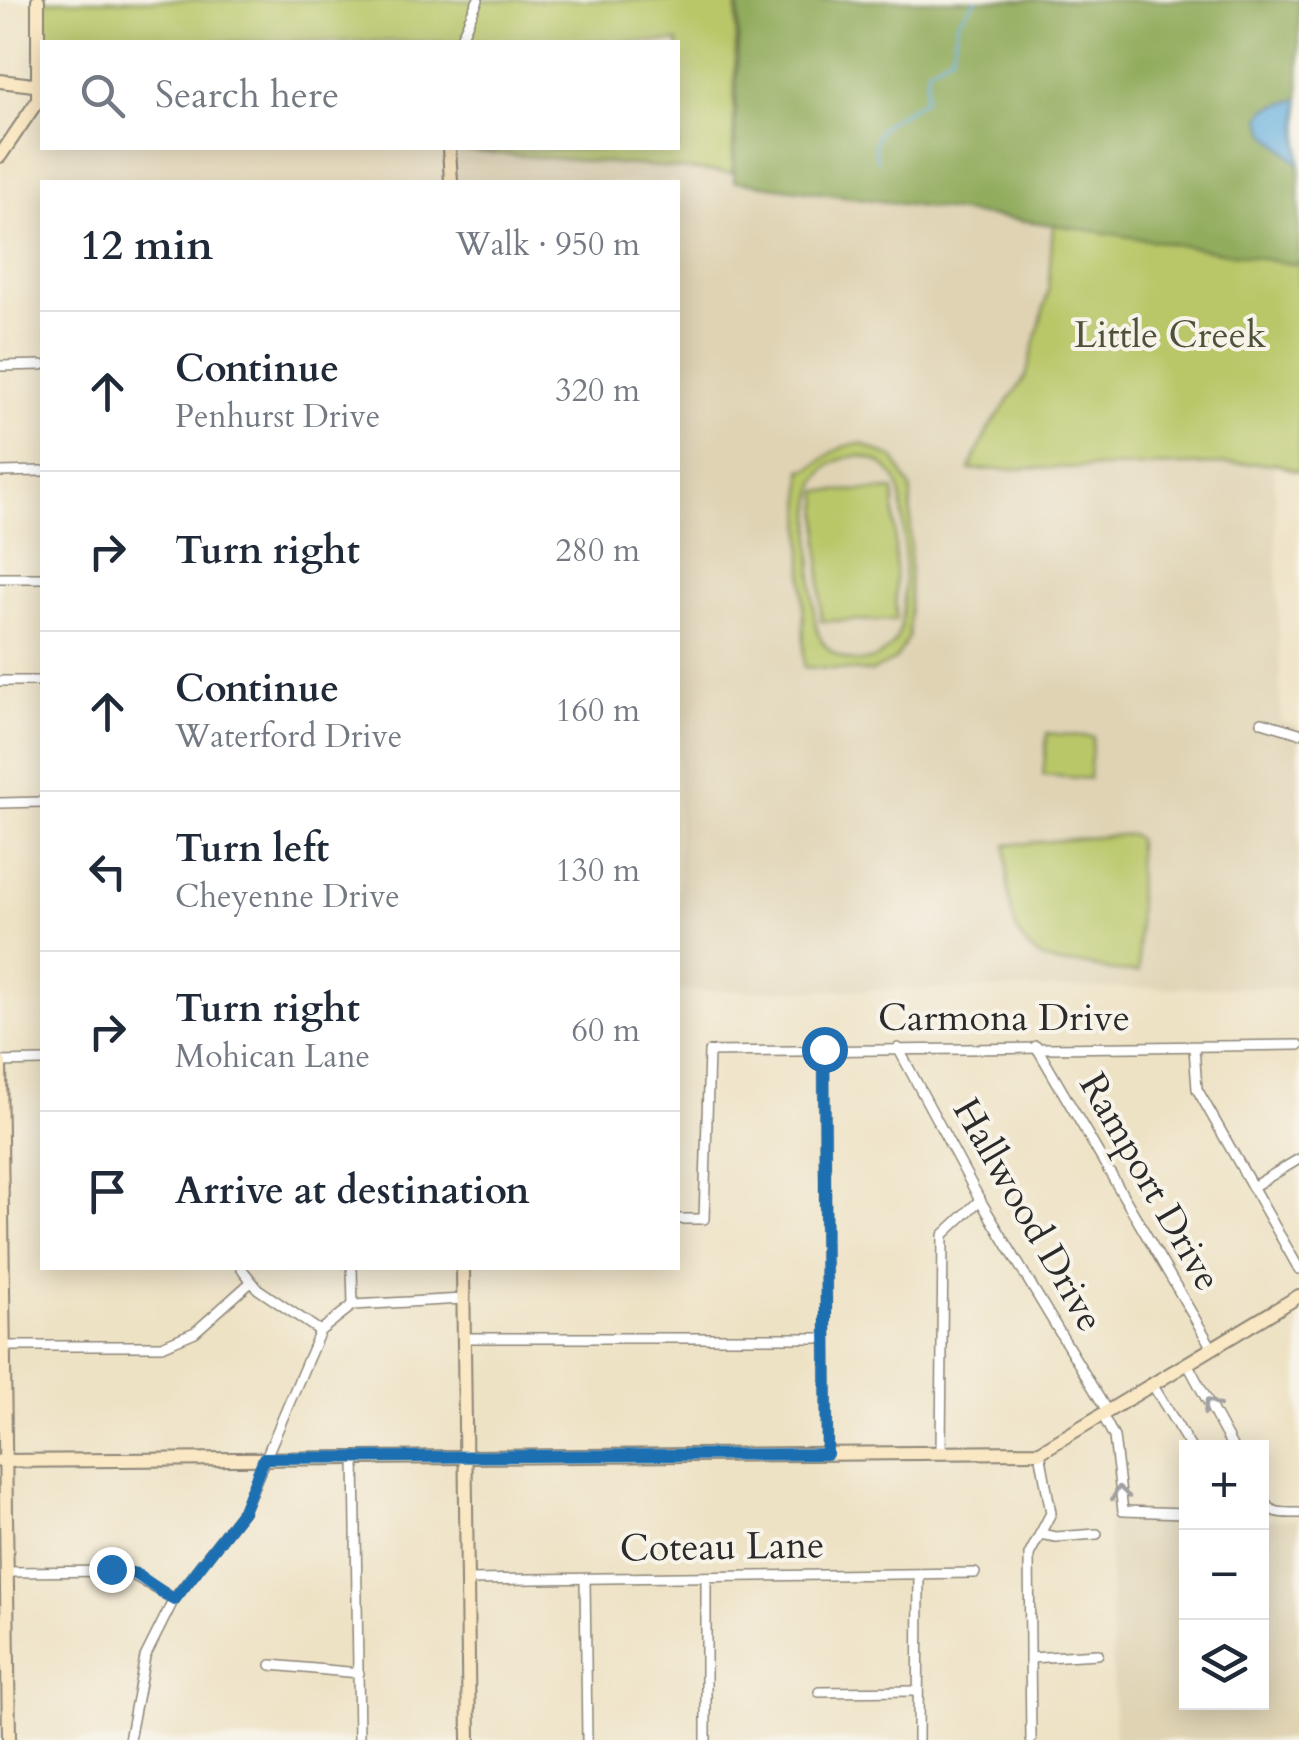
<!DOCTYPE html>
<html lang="en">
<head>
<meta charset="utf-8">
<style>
  :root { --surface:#fff; --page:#f2f2f3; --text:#1f2937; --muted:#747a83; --line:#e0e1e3 }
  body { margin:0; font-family:Cardo,serif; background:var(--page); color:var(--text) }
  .controls { position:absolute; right:30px; bottom:30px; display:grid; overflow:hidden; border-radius:0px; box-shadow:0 5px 25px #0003 }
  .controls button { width:90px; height:90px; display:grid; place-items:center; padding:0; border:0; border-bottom:2px solid var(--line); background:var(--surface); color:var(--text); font:50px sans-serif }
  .stop { position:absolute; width:30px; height:30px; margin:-22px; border:8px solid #1f6fb2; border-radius:50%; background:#fff }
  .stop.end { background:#1f6fb2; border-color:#fff; box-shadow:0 2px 10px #0008 }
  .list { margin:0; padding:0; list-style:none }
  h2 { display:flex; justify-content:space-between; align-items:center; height:130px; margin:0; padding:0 40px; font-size:42px }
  h2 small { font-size:32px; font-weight:400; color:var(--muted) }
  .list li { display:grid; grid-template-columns:65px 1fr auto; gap:30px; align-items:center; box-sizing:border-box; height:160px; padding:0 40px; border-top:2px solid var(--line) }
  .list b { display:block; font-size:38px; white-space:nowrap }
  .list p { margin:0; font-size:32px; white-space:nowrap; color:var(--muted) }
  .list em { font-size:32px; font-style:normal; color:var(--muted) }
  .icon { flex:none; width:55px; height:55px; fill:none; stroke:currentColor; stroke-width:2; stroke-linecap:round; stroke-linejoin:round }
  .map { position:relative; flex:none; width:1299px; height:1740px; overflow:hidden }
  .search { position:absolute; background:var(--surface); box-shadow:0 5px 25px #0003; left:40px; top:40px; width:640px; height:110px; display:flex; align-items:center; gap:25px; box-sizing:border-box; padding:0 35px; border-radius:0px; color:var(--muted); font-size:38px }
  .panel { position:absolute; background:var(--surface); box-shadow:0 5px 25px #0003; left:40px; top:180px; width:640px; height:1090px; border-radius:0px }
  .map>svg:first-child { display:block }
</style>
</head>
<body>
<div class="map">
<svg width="1299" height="1740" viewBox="0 0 1299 1740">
  <rect width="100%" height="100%" fill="#f7f3e8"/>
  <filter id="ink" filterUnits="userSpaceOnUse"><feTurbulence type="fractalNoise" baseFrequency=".01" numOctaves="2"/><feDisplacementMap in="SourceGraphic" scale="20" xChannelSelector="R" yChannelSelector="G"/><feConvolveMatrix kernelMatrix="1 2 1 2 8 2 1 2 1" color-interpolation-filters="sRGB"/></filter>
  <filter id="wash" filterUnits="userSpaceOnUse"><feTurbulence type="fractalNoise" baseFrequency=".0048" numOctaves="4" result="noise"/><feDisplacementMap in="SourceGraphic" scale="40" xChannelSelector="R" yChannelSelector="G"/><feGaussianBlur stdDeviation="2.25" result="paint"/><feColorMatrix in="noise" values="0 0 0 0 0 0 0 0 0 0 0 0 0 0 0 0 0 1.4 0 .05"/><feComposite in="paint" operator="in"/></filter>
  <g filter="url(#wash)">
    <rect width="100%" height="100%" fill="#eee2c5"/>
    <g fill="#dfd3b4">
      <path d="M 454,150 L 732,173 L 1075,216 L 1106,467 L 1274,463 L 1281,721 L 1299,727 L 1299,987 L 678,991 L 678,182 L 455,182 Z"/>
      <path d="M 1262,1519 L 1299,1519 L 1299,1740 L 1115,1740 L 1108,1522 L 1186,1520 L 1186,1702 L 1262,1702 Z"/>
    </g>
    <g fill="#b9c769" stroke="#72794a" stroke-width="2.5" fill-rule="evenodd">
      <path d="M 43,0 L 737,0 L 732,173 L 454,150 L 678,148 L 678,42 L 43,42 Z"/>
      <path d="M 1299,0 L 1299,472 L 1274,463 L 969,470 L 988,430 L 1026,376 L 1048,292 L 1053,225 Z"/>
      <path d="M 862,444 L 894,458 L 911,489 L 909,637 L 895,660 L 871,672 L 804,667 L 802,470 C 819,470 829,444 862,444 ZM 861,456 C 877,459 890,467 897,482 C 906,502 907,615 898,635 C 891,652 873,663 855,661 C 839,660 825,649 819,635 C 810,615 809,502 817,482 C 825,464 842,456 861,456 Z"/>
      <path d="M 894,490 L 896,620 L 821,621 L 819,491 Z"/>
      <path d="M 1047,733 L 1093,737 L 1089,779 L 1043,775 Z"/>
      <path d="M 1131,834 L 1137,839 L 1139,972 C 1119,972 1105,971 1087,965 C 1077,962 1066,966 1056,963 C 1003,951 1009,887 1006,845 Z"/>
    </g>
    <path fill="#92ac5d" stroke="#5e6c44" stroke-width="2.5" d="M 739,0 L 1299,0 L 1299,265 L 1076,228 L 734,181 Z"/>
    <path fill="#69b1e0" stroke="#4a6e86" stroke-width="2.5" d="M 1299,99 L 1299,164 L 1268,134 L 1261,118 L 1266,109 Z"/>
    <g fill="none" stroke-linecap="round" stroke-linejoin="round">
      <path stroke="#69b1e0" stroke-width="2.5" d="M 878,161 C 863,122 905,116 925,98 L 928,69 L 952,54 L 958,21 L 976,0"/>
    </g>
  </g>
  <g filter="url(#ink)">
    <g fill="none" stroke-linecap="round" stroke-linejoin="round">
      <g stroke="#8c8678" stroke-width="12">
        <g id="street">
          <path d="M 459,42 L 478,0"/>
          <path d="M 0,366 L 42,365"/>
          <path d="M 0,472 L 42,471"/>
          <path d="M 0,578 L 42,578"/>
          <path d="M 0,681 L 42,681"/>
          <path d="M 1262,722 L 1299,733"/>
          <path d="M 0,803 L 42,802"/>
          <path d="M 1036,1046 L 1212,1348"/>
          <path d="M 898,1048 L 980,1200 L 1107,1411"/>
          <path d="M 1194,1048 L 1197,1089 L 1299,1269"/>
          <path d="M 824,1049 L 827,1455"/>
          <path d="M 0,1062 L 42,1061"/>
          <path d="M 1254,1186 L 1299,1159"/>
          <path d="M 678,1219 L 704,1219 L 709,1052 L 1299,1045"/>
          <path d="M 241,1268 L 258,1289 L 320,1331"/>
          <path d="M 352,1268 L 353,1305"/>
          <path d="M 464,1338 L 826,1338"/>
          <path d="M 4,1346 L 162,1346 L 195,1332 L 251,1282"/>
          <path d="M 1187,1363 L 1233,1448"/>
          <path d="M 1152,1384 L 1191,1448"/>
          <path d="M 1102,1414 L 1114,1437 L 1123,1511 L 1186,1513"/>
          <path d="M 941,1453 L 943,1235 L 980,1200"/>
          <path d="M 355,1458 L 359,1740"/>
          <path d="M 1262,1498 C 1271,1515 1281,1513 1299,1513"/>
          <path d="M 1040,1534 L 1056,1537 L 1097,1534"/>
          <path d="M 7,1572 L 126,1571 L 174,1599"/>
          <path d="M 706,1577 L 706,1740"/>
          <path d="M 585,1579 L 587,1740"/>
          <path d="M 469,1580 L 975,1573"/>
          <path d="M 1030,1658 L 1098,1654"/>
          <path d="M 271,1665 L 359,1673"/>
          <path d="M 819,1692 L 917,1691"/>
          <path d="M 129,1740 L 145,1657 L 174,1599 L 243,1511 L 320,1331 L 353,1305 L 463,1299"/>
          <path d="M 918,1740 L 919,1574"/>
          <path d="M 1031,1740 L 1029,1555 L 1051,1513 L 1040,1452"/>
        </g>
      </g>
      <g stroke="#8c8678" stroke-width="16">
        <g id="secondary">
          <path d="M 0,81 L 42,86"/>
          <path d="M 449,148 L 451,182"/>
          <path d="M 0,156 L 38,100 L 38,0"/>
          <path d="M 0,1063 L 9,1740"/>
          <path d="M 463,1268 L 469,1740"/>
          <path d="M 0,1461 L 1040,1452 L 1299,1296"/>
        </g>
      </g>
      <use href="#street" stroke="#fff" stroke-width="9"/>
      <use href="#secondary" stroke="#fae7c3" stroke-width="12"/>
    </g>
    <defs><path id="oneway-chevron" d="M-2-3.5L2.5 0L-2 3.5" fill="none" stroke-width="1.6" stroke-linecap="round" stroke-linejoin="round" transform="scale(2.5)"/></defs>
    <g stroke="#a0a0a0">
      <use href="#oneway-chevron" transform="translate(1210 1405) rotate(-119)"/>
      <use href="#oneway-chevron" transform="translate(1120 1493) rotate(-98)"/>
    </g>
  </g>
  <g fill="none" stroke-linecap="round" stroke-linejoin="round" filter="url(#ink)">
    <path stroke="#1f6fb2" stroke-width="12" d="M 111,1569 L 136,1574 L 174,1600 L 243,1511 L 264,1458 L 827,1454 L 824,1049"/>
  </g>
  <g text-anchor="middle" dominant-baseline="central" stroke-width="8" stroke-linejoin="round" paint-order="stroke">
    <g font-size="38" fill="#4e523a" stroke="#f7f3e8">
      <text x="1170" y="335">Little Creek</text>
    </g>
    <g font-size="38" fill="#2b2b2b" stroke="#f7f3e8">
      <text x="1004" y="1018">Carmona Drive</text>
      <text transform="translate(1150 1182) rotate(60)">Ramport Drive</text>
      <text transform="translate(1028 1215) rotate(60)">Hallwood Drive</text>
      <text transform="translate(722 1547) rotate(-1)">Coteau Lane</text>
    </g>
  </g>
</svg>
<div class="controls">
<button>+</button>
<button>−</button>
<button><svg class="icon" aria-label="layers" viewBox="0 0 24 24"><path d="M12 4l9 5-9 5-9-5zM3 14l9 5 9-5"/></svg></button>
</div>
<div class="stop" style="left:824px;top:1049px"></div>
<div class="stop end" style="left:111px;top:1569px"></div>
<div class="search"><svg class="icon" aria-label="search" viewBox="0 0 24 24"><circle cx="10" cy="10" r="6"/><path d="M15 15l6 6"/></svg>Search here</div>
<section class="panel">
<h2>12 min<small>Walk · 950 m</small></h2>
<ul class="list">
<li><svg class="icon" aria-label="ahead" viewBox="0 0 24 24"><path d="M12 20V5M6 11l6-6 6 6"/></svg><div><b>Continue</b><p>Penhurst Drive</p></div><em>320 m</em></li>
<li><svg class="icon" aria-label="right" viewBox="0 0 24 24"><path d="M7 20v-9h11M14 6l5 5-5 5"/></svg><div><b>Turn right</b></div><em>280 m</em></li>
<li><svg class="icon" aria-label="ahead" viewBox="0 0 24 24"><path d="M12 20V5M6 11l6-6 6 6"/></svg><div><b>Continue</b><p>Waterford Drive</p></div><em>160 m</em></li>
<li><svg class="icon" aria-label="left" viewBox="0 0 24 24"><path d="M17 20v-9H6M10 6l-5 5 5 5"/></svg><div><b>Turn left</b><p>Cheyenne Drive</p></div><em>130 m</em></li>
<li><svg class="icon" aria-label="right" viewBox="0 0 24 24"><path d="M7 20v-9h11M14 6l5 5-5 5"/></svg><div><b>Turn right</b><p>Mohican Lane</p></div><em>60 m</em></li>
<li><svg class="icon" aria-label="arrive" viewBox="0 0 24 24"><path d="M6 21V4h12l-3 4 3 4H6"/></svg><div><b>Arrive at destination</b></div></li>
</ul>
</section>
</div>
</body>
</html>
